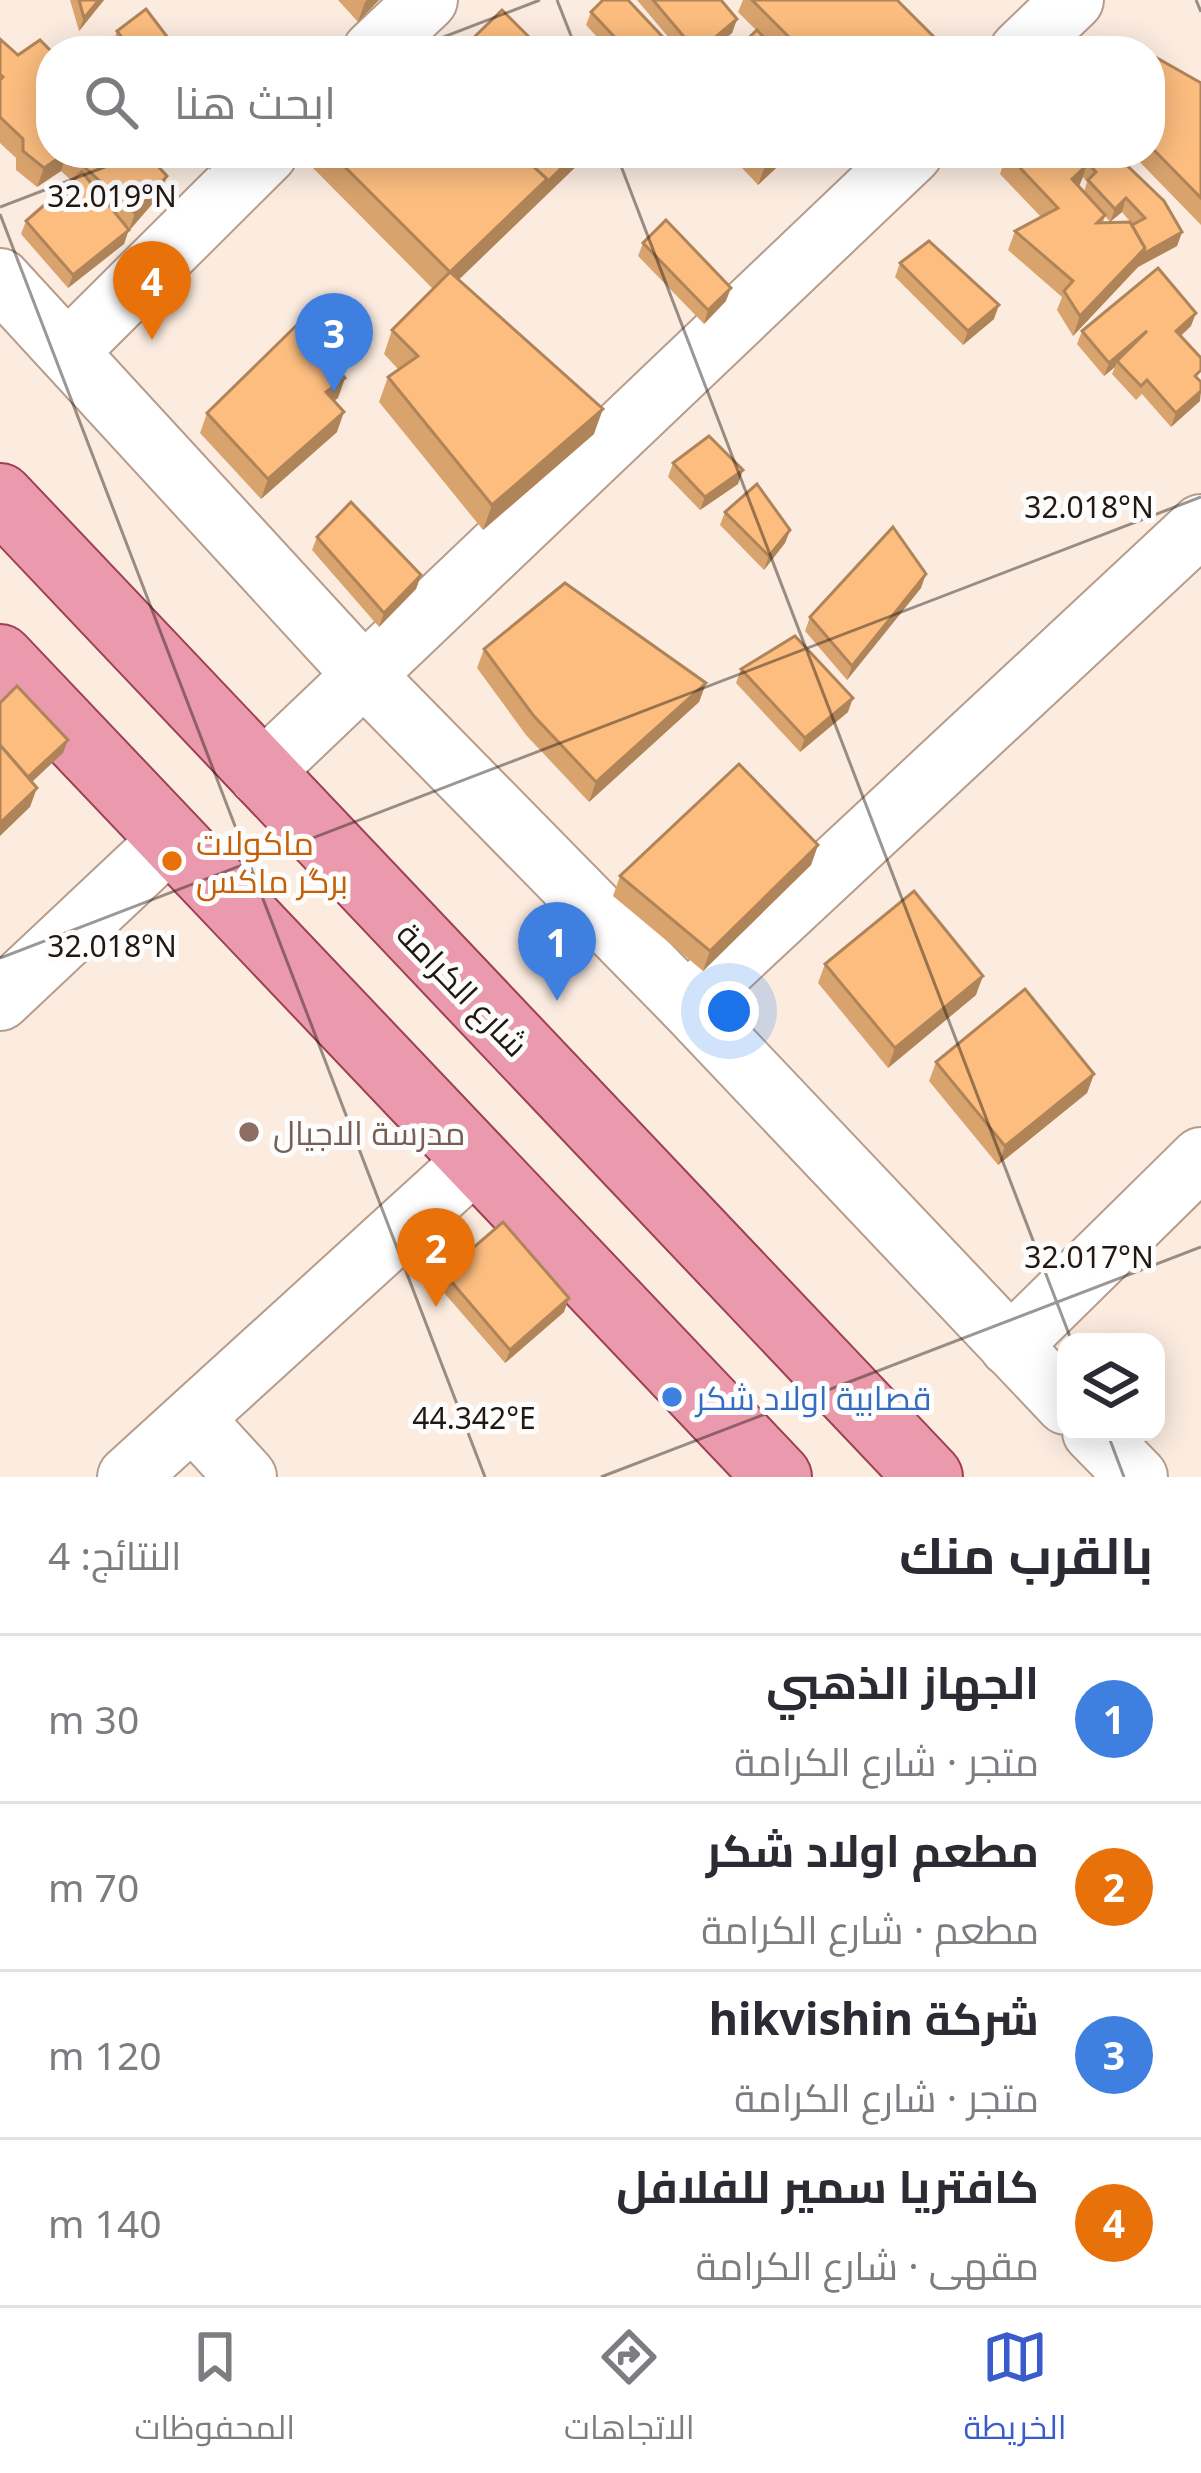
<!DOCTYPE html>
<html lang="ar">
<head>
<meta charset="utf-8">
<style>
  :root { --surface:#fff; --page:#f2f2f3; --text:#2b2b33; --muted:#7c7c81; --line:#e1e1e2; --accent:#395bcc }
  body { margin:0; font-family:"Noto Sans",Cairo,sans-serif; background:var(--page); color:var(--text); direction:rtl }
  .controls { position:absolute; right:36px; bottom:36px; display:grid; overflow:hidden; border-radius:24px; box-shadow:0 6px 30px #0003 }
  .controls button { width:108px; height:108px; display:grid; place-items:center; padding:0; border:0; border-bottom:3px solid var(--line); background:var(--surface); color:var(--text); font:60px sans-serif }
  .you { position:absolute; left:729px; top:1011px; width:42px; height:42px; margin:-30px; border:9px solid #fff; border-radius:50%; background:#1a73e8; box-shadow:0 0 0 18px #1a73e833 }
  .badge { display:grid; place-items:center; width:78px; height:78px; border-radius:50%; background:var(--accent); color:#fff; font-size:39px; font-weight:700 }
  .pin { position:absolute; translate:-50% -99px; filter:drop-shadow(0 3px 6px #0008) }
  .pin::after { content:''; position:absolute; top:63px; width:42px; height:36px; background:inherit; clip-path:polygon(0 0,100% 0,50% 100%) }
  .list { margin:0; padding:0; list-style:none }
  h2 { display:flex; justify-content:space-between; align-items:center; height:156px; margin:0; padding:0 48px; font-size:51px }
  h2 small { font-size:39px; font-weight:400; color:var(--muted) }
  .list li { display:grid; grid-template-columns:78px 1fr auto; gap:36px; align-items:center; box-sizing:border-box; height:168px; padding:0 48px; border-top:3px solid var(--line) }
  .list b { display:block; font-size:45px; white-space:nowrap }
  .list p { margin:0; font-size:39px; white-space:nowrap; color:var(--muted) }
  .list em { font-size:39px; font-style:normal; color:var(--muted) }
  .icon { flex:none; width:66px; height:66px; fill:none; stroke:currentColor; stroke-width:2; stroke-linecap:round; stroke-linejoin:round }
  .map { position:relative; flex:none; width:1201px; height:1477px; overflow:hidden; direction:ltr }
  .search { position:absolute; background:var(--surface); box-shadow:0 6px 30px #0003; left:36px; right:36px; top:36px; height:132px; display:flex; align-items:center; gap:30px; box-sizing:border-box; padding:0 42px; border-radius:48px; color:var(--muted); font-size:45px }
  .sheet { height:828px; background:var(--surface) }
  nav { display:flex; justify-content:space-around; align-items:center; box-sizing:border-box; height:168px; border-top:3px solid var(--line); background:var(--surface); font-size:33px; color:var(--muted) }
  nav a { display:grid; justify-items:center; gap:6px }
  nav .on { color:var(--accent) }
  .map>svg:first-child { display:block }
</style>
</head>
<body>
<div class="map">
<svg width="1201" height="1477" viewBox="0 0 1201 1477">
  <rect width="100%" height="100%" fill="#fcece0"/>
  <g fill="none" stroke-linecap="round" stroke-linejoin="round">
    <g stroke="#b69c8b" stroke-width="64">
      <g id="minor">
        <path d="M 373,51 L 427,0"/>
        <path d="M 1020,51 L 1073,0"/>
        <path d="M 0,279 L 364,675 L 687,1004 L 1066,1404"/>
        <path d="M 69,350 L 267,153"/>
        <path d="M 259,775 L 912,153"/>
        <path d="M 0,1000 L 171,839"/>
        <path d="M 687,1004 L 1201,525"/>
        <path d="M 1010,1346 L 1201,1158"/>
        <path d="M 193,1419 L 246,1477"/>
        <path d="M 1093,1432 L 1137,1477"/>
        <path d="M 128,1477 L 476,1160"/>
      </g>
    </g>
    <g stroke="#9c4153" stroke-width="70">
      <g id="major">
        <path d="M 0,497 L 929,1477"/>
        <path d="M 0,658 L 778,1477"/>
      </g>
    </g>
    <use href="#minor" stroke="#fff" stroke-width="60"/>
    <use href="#major" stroke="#eb9aad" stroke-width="66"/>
  </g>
  <g fill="#d9a36d" fill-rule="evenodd">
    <path d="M 70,0 L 104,0 L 79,31 Z"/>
    <path d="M 338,0 L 379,0 L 358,22 Z"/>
    <path d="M 637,0 L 721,0 L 737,19 L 732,33 L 710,51 L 680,51 Z"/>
    <path d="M 743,0 L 897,0 L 948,51 L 735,51 L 757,31 L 738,12 Z"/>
    <path d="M 591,12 L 676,51 L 610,51 L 586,25 Z"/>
    <path d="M 117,31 L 178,51 L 117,51 L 112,45 Z"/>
    <path d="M 0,39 L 51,153 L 146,153 L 160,195 L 128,232 L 124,244 L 68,288 L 21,234 L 26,221 L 72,181 L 61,171 L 37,187 L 16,170 L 16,158 L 0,143 Z"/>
    <path d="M 1150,54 L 1201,83 L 1201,225 L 1131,153 L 1150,153 Z"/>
    <path d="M 197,153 L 220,153 L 210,170 Z"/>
    <path d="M 315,153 L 590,153 L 458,280 L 594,434 L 483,530 L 379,402 L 388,377 L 399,370 L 384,354 L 392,330 L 433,289 L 311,166 Z"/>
    <path d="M 728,153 L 792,153 L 758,185 Z"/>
    <path d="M 1007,153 L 1114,153 L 1182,232 L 1177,246 L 1138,267 L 1073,336 L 1057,310 L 1062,297 L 1008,250 L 1015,231 L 1041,217 L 1000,174 ZM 1083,177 L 1087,182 L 1084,192 L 1079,186 ZM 1122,212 L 1133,225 L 1103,223 L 1105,216 L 1110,222 Z"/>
    <path d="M 643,243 L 726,301 L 704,324 L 638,256 Z"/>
    <path d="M 900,263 L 994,319 L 963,345 L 895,277 Z"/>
    <path d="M 1191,326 L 1181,336 L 1199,381 L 1200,401 L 1171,427 L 1142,394 L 1136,400 L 1112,374 L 1115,367 L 1104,376 L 1077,344 L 1082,331 Z"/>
    <path d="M 338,398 L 334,401 L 337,432 L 261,499 L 200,433 L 207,413 Z"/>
    <path d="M 673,463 L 743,470 L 738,484 L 700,510 L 668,477 Z"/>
    <path d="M 725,512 L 790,530 L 785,543 L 764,570 L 720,525 Z"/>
    <path d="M 317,537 L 421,575 L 416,589 L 379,627 L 312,550 Z"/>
    <path d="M 921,588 L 847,680 L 805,631 L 810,617 Z"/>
    <path d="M 484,649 L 706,683 L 699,702 L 589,802 L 526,735 L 477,668 Z"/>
    <path d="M 741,669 L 848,712 L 800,752 L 736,683 Z"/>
    <path d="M 818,845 L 811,865 L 703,971 L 613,896 L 620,876 Z"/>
    <path d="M 825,964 L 976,995 L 888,1068 L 818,983 Z"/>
    <path d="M 936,1062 L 1094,1074 L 1087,1093 L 998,1165 L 929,1081 Z"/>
    <path d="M 444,1273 L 564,1312 L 505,1363 L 439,1287 Z"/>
  </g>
  <g fill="#b08459">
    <path d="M 99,0 L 104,0 L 79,31 L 84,18 Z"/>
    <path d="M 367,0 L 379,0 L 358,22 L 365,2 Z"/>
    <path d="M 737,19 L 732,33 L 710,51 L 699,51 Z"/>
    <path d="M 67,153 L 61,171 L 37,187 L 44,168 Z"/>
    <path d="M 577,153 L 590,153 L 441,297 L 450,272 Z"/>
    <path d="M 778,153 L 792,153 L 758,185 L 765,166 Z"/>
    <path d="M 1087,165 L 1080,184 L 1065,198 L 1072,179 Z"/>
    <path d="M 167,176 L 160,195 L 128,232 L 124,244 L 68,288 L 73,275 L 129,230 L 135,213 Z"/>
    <path d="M 1126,198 L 1122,212 L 1110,222 L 1115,209 Z"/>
    <path d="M 1182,232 L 1177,246 L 1138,267 L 1073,336 L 1080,316 L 1145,248 Z"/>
    <path d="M 731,288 L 726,301 L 704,324 L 708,310 Z"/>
    <path d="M 999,305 L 994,319 L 963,345 L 968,331 Z"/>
    <path d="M 1196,313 L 1191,326 L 1171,344 L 1176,331 Z"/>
    <path d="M 1147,331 L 1117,361 L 1115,367 L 1104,376 L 1109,363 Z"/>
    <path d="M 345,378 L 338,398 L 319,411 L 326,392 Z"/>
    <path d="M 1201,391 L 1200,401 L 1171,427 L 1176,413 Z"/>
    <path d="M 603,409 L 594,434 L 483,530 L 492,505 Z"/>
    <path d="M 344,412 L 337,432 L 261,499 L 268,479 Z"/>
    <path d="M 743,470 L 738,484 L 700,510 L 705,497 Z"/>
    <path d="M 790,530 L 785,543 L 764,570 L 769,556 Z"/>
    <path d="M 926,574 L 921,588 L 847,680 L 852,666 Z"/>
    <path d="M 421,575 L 416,589 L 379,627 L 384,613 Z"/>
    <path d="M 706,683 L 699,702 L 589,802 L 596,782 Z"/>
    <path d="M 853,698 L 848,712 L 800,752 L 805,738 Z"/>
    <path d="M 68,740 L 63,753 L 19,794 L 24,781 Z"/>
    <path d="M 37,788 L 30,807 L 0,836 L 0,823 Z"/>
    <path d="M 818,845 L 811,865 L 703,971 L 710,951 Z"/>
    <path d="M 983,976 L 976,995 L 888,1068 L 895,1048 Z"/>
    <path d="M 1094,1074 L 1087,1093 L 998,1165 L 1005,1146 Z"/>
    <path d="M 569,1298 L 564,1312 L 505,1363 L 510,1350 Z"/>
  </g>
  <g fill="#fcbd7f" stroke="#b08459" stroke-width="3">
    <path d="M 79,0 L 99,0 L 84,18 Z"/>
    <path d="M 603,0 L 628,0 L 676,51 L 628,51 L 591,12 Z"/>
    <path d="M 653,0 L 721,0 L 737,19 L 699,51 L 696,51 Z"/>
    <path d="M 752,0 L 897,0 L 948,51 L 803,51 Z"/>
    <path d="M 146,9 L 178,51 L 132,51 L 117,31 Z"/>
    <path d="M 502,10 L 543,51 L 460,51 Z"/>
    <path d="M 757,30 L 776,51 L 735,51 Z"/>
    <path d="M 0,39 L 18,55 L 40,40 L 51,51 L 51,153 L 66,153 L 44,168 L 23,151 L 23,139 L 0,117 L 0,80 L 3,77 L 0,74 Z"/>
    <path d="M 1150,54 L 1201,83 L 1201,198 L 1150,146 Z"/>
    <path d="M 69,153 L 146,153 L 167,176 L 135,213 Z"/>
    <path d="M 331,153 L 519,153 L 547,179 L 450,272 L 603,409 L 492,505 L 388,377 L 418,356 L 392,330 L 450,272 Z"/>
    <path d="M 519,153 L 577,153 L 545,184 L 547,179 Z"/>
    <path d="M 753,153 L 778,153 L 765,166 Z"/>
    <path d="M 1008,153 L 1077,153 L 1087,165 L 1072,179 L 1105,215 L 1097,223 L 1130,222 L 1145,248 L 1080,316 L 1064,291 L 1073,281 L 1015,231 L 1058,208 L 1008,155 Z"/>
    <path d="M 1078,153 L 1114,153 L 1164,201 L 1182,232 L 1143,254 L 1145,248 L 1132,225 L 1145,218 L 1126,198 L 1115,209 L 1088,180 L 1096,172 Z"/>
    <path d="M 82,172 L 129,230 L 73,275 L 26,221 Z"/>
    <path d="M 666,220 L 731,288 L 708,310 L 643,243 Z"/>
    <path d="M 929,241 L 999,305 L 968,331 L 900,263 Z"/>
    <path d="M 1158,268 L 1196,313 L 1176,331 L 1201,358 L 1201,370 L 1195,376 L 1201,382 L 1201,391 L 1176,413 L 1147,380 L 1141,386 L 1117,361 L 1147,331 L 1109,363 L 1082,331 Z"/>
    <path d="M 299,323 L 345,378 L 326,392 L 344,412 L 268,479 L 207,413 Z"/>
    <path d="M 709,436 L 743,470 L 705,497 L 673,463 Z"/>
    <path d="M 757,484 L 790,530 L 769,556 L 725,512 Z"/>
    <path d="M 351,502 L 421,575 L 384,613 L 317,537 Z"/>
    <path d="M 893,527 L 926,574 L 852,666 L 810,617 Z"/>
    <path d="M 565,583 L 706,683 L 596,782 L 533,715 L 484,649 Z"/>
    <path d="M 795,636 L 853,698 L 805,738 L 741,669 Z"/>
    <path d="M 17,686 L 68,740 L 28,777 L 0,745 L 0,703 Z"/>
    <path d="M 0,745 L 37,788 L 0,823 Z"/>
    <path d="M 739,764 L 818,845 L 710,951 L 620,876 Z"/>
    <path d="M 914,891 L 983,976 L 895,1048 L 825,964 Z"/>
    <path d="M 1025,989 L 1094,1074 L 1005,1146 L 936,1062 Z"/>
    <path d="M 503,1222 L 569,1298 L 510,1350 L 444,1273 Z"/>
  </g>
  <path fill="none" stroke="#221811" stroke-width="3" stroke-opacity="0.45" d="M 557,0 L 577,51M 1196,0 L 1201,12M 407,51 L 540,0M 616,153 L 1072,1342M 0,207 L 141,153M 0,214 L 485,1477M 0,958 L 1201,497M 1107,1432 L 1124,1477M 601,1477 L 1201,1247"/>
  <circle fill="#e8710a" stroke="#fdfdfd" stroke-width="4.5" cx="172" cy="861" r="12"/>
  <circle fill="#8d6e63" stroke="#fdfdfd" stroke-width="4.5" cx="249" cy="1132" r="12"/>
  <circle fill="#3f7fe0" stroke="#fdfdfd" stroke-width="4.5" cx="672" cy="1397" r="12"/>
  <g text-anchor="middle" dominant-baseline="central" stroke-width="10" stroke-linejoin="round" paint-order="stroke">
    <g font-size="33" fill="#c56008" stroke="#fdfdfd" text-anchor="start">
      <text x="196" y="842">ماكولات<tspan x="196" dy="38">برگر ماكس</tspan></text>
    </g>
    <g font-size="33" fill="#221811" stroke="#fdfdfd">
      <text transform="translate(463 989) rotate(46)">شارع الكرامة</text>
    </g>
    <g font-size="33" fill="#785e54" stroke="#fdfdfd" text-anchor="start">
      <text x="273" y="1132">مدرسة الاجيال</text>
    </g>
    <g font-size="33" fill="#366cbe" stroke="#fdfdfd" text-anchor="start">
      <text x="696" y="1397">قصابية اولاد شكر</text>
    </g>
  </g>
  <g font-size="30" text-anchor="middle" fill="#221811" stroke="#fdfdfd" stroke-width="10" stroke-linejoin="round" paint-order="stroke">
    <text x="112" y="207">32.019°N</text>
    <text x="1089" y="518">32.018°N</text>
    <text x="112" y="957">32.018°N</text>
    <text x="1089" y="1268">32.017°N</text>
    <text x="474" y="1429">44.342°E</text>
  </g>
</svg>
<div class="controls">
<button><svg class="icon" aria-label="layers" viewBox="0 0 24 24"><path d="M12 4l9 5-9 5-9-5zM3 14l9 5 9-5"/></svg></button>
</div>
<div class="you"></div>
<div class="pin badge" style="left:557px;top:1001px;background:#3f7fe0">1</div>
<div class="pin badge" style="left:436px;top:1307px;background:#e8710a">2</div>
<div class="pin badge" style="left:334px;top:392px;background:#3f7fe0">3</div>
<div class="pin badge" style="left:152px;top:340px;background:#e8710a">4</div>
<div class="search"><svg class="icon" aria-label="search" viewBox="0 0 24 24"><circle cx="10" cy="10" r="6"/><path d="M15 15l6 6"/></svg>ابحث هنا</div>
</div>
<section class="sheet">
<h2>بالقرب منك<small>النتائج: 4</small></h2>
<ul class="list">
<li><span class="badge" style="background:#3f7fe0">1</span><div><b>الجهاز الذهبي</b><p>متجر · شارع الكرامة</p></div><em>30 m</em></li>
<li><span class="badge" style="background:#e8710a">2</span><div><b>مطعم اولاد شكر</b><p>مطعم · شارع الكرامة</p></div><em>70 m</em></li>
<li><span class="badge" style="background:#3f7fe0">3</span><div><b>شركة hikvishin</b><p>متجر · شارع الكرامة</p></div><em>120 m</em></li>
<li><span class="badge" style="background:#e8710a">4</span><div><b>كافتريا سمير للفلافل</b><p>مقهى · شارع الكرامة</p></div><em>140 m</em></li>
</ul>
</section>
<nav>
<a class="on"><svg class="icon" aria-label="map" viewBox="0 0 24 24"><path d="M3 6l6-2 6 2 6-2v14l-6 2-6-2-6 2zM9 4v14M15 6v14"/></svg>الخريطة</a>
<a><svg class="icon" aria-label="directions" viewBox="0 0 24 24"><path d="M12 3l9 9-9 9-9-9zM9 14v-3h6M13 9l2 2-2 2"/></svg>الاتجاهات</a>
<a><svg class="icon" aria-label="saved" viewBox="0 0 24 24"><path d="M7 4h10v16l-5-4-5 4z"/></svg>المحفوظات</a>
</nav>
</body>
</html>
